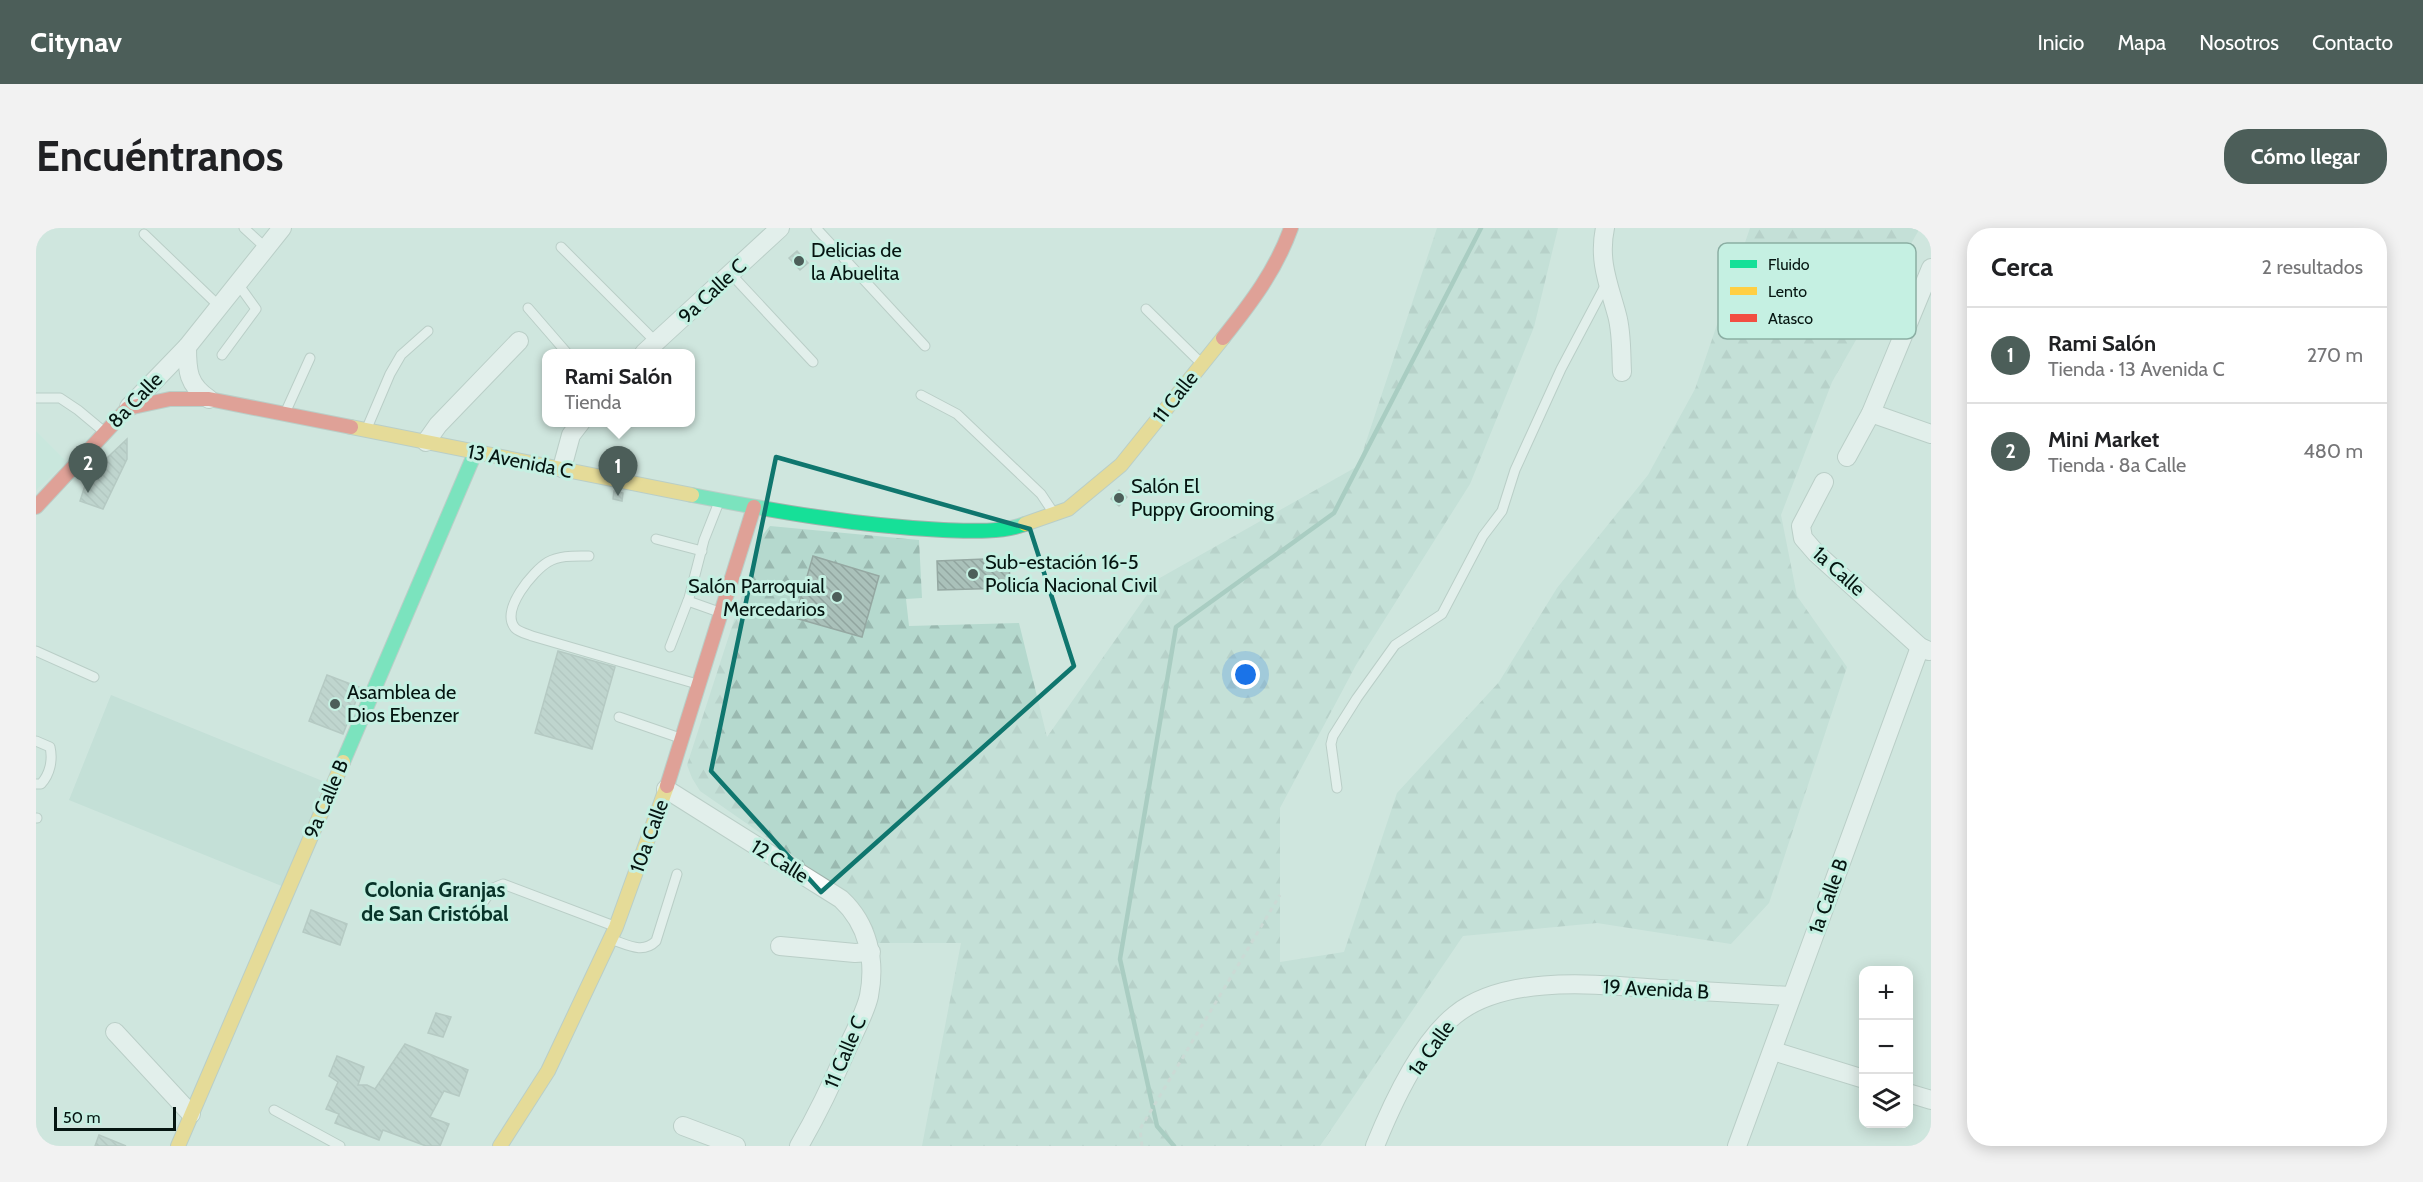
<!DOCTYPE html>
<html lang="es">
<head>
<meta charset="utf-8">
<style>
  :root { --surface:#fff; --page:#f2f2f2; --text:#202124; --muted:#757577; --line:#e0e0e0; --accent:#4c5e59 }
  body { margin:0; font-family:Cabin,sans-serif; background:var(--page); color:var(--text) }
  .controls { position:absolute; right:18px; bottom:18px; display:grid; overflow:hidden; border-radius:12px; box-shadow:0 3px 15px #0003 }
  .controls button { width:54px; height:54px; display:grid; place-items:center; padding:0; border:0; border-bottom:2px solid var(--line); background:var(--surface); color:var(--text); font:30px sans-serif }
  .scale { position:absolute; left:18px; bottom:15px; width:122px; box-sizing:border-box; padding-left:6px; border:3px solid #051511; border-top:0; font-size:16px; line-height:21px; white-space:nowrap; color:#051511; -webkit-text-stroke:4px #c5f0e2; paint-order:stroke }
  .you { position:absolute; left:1210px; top:447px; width:21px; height:21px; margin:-15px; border:4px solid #fff; border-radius:50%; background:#1a73e8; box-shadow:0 0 0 9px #1a73e833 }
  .badge { display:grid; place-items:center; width:39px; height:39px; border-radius:50%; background:var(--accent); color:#fff; font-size:20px; font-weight:700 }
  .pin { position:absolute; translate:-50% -50px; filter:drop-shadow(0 2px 3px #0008) }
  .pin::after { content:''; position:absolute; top:32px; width:21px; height:18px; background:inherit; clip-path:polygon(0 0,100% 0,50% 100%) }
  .popup { position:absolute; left:506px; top:121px; width:153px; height:78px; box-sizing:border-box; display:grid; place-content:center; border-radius:12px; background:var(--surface); filter:drop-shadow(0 2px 4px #0005); font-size:20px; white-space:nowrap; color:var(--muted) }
  .popup b { font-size:22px; color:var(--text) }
  .popup::after { content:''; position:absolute; left:50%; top:100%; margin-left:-12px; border:12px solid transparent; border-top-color:var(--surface) }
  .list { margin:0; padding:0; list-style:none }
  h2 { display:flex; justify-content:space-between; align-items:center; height:78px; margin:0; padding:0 24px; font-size:26px }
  h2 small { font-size:20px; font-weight:400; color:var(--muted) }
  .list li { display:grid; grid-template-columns:39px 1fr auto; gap:18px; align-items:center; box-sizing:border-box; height:96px; padding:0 24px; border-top:2px solid var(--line) }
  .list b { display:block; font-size:22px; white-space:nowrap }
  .list p { margin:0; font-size:20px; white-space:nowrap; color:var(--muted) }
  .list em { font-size:20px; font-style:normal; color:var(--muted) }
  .icon { flex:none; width:33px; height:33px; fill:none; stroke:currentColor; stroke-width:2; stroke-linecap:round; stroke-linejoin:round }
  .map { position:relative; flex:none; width:1895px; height:918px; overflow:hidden; border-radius:24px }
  header { display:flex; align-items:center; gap:36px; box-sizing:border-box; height:84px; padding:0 30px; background:var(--accent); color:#fff }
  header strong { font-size:28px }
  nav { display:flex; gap:33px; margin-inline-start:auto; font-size:21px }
  .intro { display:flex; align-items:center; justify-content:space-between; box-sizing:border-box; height:144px; padding:0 36px }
  h1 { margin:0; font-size:42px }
  .button { padding:15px 27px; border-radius:24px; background:var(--accent); color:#fff; font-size:21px; font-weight:700 }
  main { display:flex; gap:36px; padding:0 36px }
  aside { flex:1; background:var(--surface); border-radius:24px; box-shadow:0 3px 15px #0003 }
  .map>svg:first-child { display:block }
</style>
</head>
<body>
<header>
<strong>Citynav</strong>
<nav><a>Inicio</a><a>Mapa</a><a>Nosotros</a><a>Contacto</a></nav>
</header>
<div class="intro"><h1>Encuéntranos</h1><a class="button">Cómo llegar</a></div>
<main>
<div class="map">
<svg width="1895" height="918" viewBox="0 0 1895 918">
  <defs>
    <pattern id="forest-firs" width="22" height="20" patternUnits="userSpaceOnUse" patternTransform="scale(1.5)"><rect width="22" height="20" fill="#b5d9ce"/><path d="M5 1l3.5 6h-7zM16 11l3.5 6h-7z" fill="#9ab9b0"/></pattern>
    <pattern id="building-back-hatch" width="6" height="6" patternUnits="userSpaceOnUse" patternTransform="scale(1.5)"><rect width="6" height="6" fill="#aac1ba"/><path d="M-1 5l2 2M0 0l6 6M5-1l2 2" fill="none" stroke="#91a59f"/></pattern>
  </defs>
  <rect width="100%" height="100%" fill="#cfe6de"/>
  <path fill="#c2e9dc" d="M 0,203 L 31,234 L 0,262 Z"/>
  <path fill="#b5d9ce" d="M 75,467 L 289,554 L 248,659 L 33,572 Z"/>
  <path fill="url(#forest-firs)" d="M 1401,0 L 1522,0 L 1498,99 L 1434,256 L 1320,437 L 1244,580 L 1244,734 L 1308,724 L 1361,565 L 1463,454 L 1521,360 L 1612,247 L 1659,161 L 1714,0 L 1884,0 L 1796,154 L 1745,287 L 1761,368 L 1811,439 L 1733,675 L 1695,716 L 1561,695 L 1427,708 L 1284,918 L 886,918 L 925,715 L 838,715 L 809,664 L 664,563 L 656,550 L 651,537 L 725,309 L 734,298 L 883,312 L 886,370 L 870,371 L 873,398 L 983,395 L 1011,509 L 1122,351 L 1322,238 Z"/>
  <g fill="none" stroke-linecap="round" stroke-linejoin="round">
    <path stroke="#7aaf9f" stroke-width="4.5" d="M 1138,918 L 1121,898 L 1084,731 L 1140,399 L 1298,285 L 1445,0"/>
  </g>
  <g fill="url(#building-back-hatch)" stroke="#95a8a2" stroke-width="1.5">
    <path d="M 761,23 L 772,35 L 764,42 L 753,30 Z"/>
    <path d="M 91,211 L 91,231 L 67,281 L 44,273 L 52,248 Z"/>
    <path d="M 1083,262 L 1091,269 L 1083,278 L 1075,271 Z"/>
    <path d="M 578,263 L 587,265 L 586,273 L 577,271 Z"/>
    <path d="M 777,328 L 843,348 L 826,409 L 759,390 Z"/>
    <path d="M 973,330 L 974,360 L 902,362 L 901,333 Z"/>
    <path d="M 522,423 L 579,439 L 556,521 L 499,505 Z"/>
    <path d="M 291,447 L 325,460 L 307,506 L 273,493 Z"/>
    <path d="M 275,682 L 311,696 L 304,717 L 267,704 Z"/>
    <path d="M 400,785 L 415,789 L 407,809 L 392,805 Z"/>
    <path d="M 369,816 L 432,842 L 423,868 L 408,863 L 394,889 L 413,896 L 404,918 L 390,918 L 347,902 L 343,912 L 299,895 L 303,886 L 290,881 L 302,854 L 293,848 L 301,828 L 328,839 L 322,857 L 331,857 L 339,861 Z"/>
    <path d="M 63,907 L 90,918 L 59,918 Z"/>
  </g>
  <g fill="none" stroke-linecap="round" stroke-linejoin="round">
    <g stroke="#9fb2ab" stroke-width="11">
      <g id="lane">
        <path d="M 208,0 L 230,20"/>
        <path d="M 780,0 L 889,118"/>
        <path d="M 108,6 L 183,78"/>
        <path d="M 525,19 L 620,114"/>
        <path d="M 694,45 L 777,134"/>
        <path d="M 492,80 L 531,125"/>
        <path d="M 1110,81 L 1164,134"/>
        <path d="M 186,127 L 220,81 L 202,56"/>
        <path d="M 885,167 L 921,186 L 1005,266 L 1017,284"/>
        <path d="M 0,170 L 24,170 L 42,182 L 66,202"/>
        <path d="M 250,183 L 274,130"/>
        <path d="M 331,200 L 354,146 L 365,127 L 392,103"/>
        <path d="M 620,311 L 666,323"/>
        <path d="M 553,328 C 539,328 524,327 512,334 C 497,343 464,382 479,400 C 483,404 491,406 496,408 L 661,456"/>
        <path d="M 652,373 L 683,384"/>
        <path d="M 634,419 L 653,370 L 668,312 L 683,274"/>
        <path d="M 0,423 L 58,449"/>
        <path d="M 583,489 L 644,510"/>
        <path d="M 0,513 L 14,519 C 17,532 14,546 5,556 L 0,556"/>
        <path d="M 1301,560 L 1295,516 L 1297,508 L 1321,470 L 1359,417 L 1406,386 L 1447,308 L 1466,283 L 1479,242 L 1525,141 L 1570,56"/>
        <path d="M 0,590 L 1,590"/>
        <path d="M 448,673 L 457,660 L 467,656 L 578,698"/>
        <path d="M 577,712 C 592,717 607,726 620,713 L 641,646"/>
        <path d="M 238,882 L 304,918"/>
      </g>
    </g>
    <g stroke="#9fb2ab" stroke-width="20">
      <g id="street">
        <path d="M 1569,0 C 1562,33 1573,57 1581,87 C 1586,105 1585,125 1586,144"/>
        <path d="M 151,119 C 151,143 152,157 173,171"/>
        <path d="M 608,125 L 744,0"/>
        <path d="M 93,179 L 151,119 L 246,0"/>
        <path d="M 1835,185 L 1895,206"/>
        <path d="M 390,214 L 402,197 L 483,113"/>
        <path d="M 1811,229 L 1835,185 L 1895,40"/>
        <path d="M 526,240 L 535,207 L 545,194"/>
        <path d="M 1788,254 L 1765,298 L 1767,310 L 1780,325 L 1884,419 L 1893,423"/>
        <path d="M 630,561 L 805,671 C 832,696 840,732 833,768 C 829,786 817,806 810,823 C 796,856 781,887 763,918"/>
        <path d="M 744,718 L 819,725 L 835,724"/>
        <path d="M 79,804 L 155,886"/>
        <path d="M 1737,823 L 1828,851"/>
        <path d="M 1872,865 L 1895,872"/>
        <path d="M 647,898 L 700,918"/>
        <path d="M 1339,918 C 1356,876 1384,815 1419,787 C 1471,745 1565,757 1627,761 C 1670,763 1712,766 1755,768"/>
        <path d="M 1701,918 L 1884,419"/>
      </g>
    </g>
    <g stroke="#9fb2ab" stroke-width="16">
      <g id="fast">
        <path d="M 656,267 C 738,283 823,298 907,302 C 933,303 964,305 989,296"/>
        <path d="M 307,534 L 439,225"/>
      </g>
    </g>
    <g stroke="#9fb2ab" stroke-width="16">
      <g id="slow">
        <path d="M 315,199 L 656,267"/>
        <path d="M 989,296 L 1032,281 L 1085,237 L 1187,110"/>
        <path d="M 142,918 L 307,534"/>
        <path d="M 464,918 L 512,843 L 580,699 L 631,558"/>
      </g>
    </g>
    <g stroke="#9fb2ab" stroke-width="16">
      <g id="jam">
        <path d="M 1187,110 C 1215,75 1240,42 1255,0"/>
        <path d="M 0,279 L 92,180 L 134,171 L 173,171 L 315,199"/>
        <path d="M 631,558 L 718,279"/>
      </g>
    </g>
    <path stroke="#c5ccca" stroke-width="3" stroke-dasharray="4.5 4.5" stroke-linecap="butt" d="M 1106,918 L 1104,901 L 1244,667"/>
    <use href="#lane" stroke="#f8fbfa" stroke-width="9"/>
    <use href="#street" stroke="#f8fbfa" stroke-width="18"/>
    <use href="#fast" stroke="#16e098" stroke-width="14"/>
    <use href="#slow" stroke="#ffcf43" stroke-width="14"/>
    <use href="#jam" stroke="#f24e42" stroke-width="14"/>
  </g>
  <path d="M0 0H1895V918H0ZM 740,229 L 994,301 L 1038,438 L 785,664 L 675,543 Z" fill="#cfe6de" fill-opacity=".55" fill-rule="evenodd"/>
  <path fill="none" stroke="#0f766e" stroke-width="4.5" stroke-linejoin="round" d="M 740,229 L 994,301 L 1038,438 L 785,664 L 675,543 Z"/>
  <g fill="#4c5e59" stroke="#c5f0e2" stroke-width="2">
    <circle cx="763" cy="33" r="6"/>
    <circle cx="1083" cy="270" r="6"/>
    <circle cx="937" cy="346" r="6"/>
    <circle cx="801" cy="369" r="6"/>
    <circle cx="299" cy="476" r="6"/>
  </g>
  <g text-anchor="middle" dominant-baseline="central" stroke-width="6" stroke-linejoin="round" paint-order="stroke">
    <g font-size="20" fill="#051511" stroke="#c5f0e2" text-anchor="start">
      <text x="775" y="22">Delicias de<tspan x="775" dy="23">la Abuelita</tspan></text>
      <text x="1095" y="258">Salón El<tspan x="1095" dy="23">Puppy Grooming</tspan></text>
      <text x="949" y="334">Sub-estación 16-5<tspan x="949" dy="23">Policía Nacional Civil</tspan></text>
      <text x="789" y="358" text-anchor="end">Salón Parroquial<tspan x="789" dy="23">Mercedarios</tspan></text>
      <text x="311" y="464">Asamblea de<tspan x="311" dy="23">Dios Ebenzer</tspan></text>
    </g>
    <g font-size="20" fill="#051511" stroke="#c5f0e2">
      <text transform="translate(676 63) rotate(-43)">9a Calle C</text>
      <text transform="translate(1139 169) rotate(-52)">11 Calle</text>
      <text transform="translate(99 172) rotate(-46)">8a Calle</text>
      <text transform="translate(484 233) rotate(11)">13 Avenida C</text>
      <text transform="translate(1803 343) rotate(42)">1a Calle</text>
      <text transform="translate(290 571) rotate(-67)">9a Calle B</text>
      <text transform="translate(613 608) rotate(-70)">10a Calle</text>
      <text transform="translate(744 633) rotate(32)">12 Calle</text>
      <text transform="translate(1792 668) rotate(-70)">1a Calle B</text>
      <text transform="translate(1620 761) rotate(3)">19 Avenida B</text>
      <text transform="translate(1395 820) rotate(-54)">1a Calle</text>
      <text transform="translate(809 824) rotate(-67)">11 Calle C</text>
    </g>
    <g font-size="21" font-weight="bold" fill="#083329" stroke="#c5f0e2">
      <text x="399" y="661">Colonia Granjas<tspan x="399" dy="24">de San Cristóbal</tspan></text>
    </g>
  </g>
  <rect x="1682" y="15" width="198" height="96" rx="9" fill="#c5f0e2" stroke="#8baea3" stroke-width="1.5"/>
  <rect x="1694" y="32" width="27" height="8" fill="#16e098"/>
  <rect x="1694" y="59" width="27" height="8" fill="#ffcf43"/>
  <rect x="1694" y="86" width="27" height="8" fill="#f24e42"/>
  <g font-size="16" fill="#051511">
    <text x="1732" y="42">Fluido</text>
    <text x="1732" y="69">Lento</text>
    <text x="1732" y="96">Atasco</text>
  </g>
</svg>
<div class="controls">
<button>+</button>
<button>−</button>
<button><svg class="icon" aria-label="layers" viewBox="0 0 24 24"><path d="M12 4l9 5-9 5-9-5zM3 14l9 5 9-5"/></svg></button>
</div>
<div class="scale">50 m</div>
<div class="you"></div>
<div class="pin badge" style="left:582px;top:268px">1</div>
<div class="popup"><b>Rami Salón</b>Tienda</div>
<div class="pin badge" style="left:52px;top:265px">2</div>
</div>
<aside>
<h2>Cerca<small>2 resultados</small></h2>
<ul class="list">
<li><span class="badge">1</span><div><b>Rami Salón</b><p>Tienda · 13 Avenida C</p></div><em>270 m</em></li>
<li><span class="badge">2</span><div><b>Mini Market</b><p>Tienda · 8a Calle</p></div><em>480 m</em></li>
</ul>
</aside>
</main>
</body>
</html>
